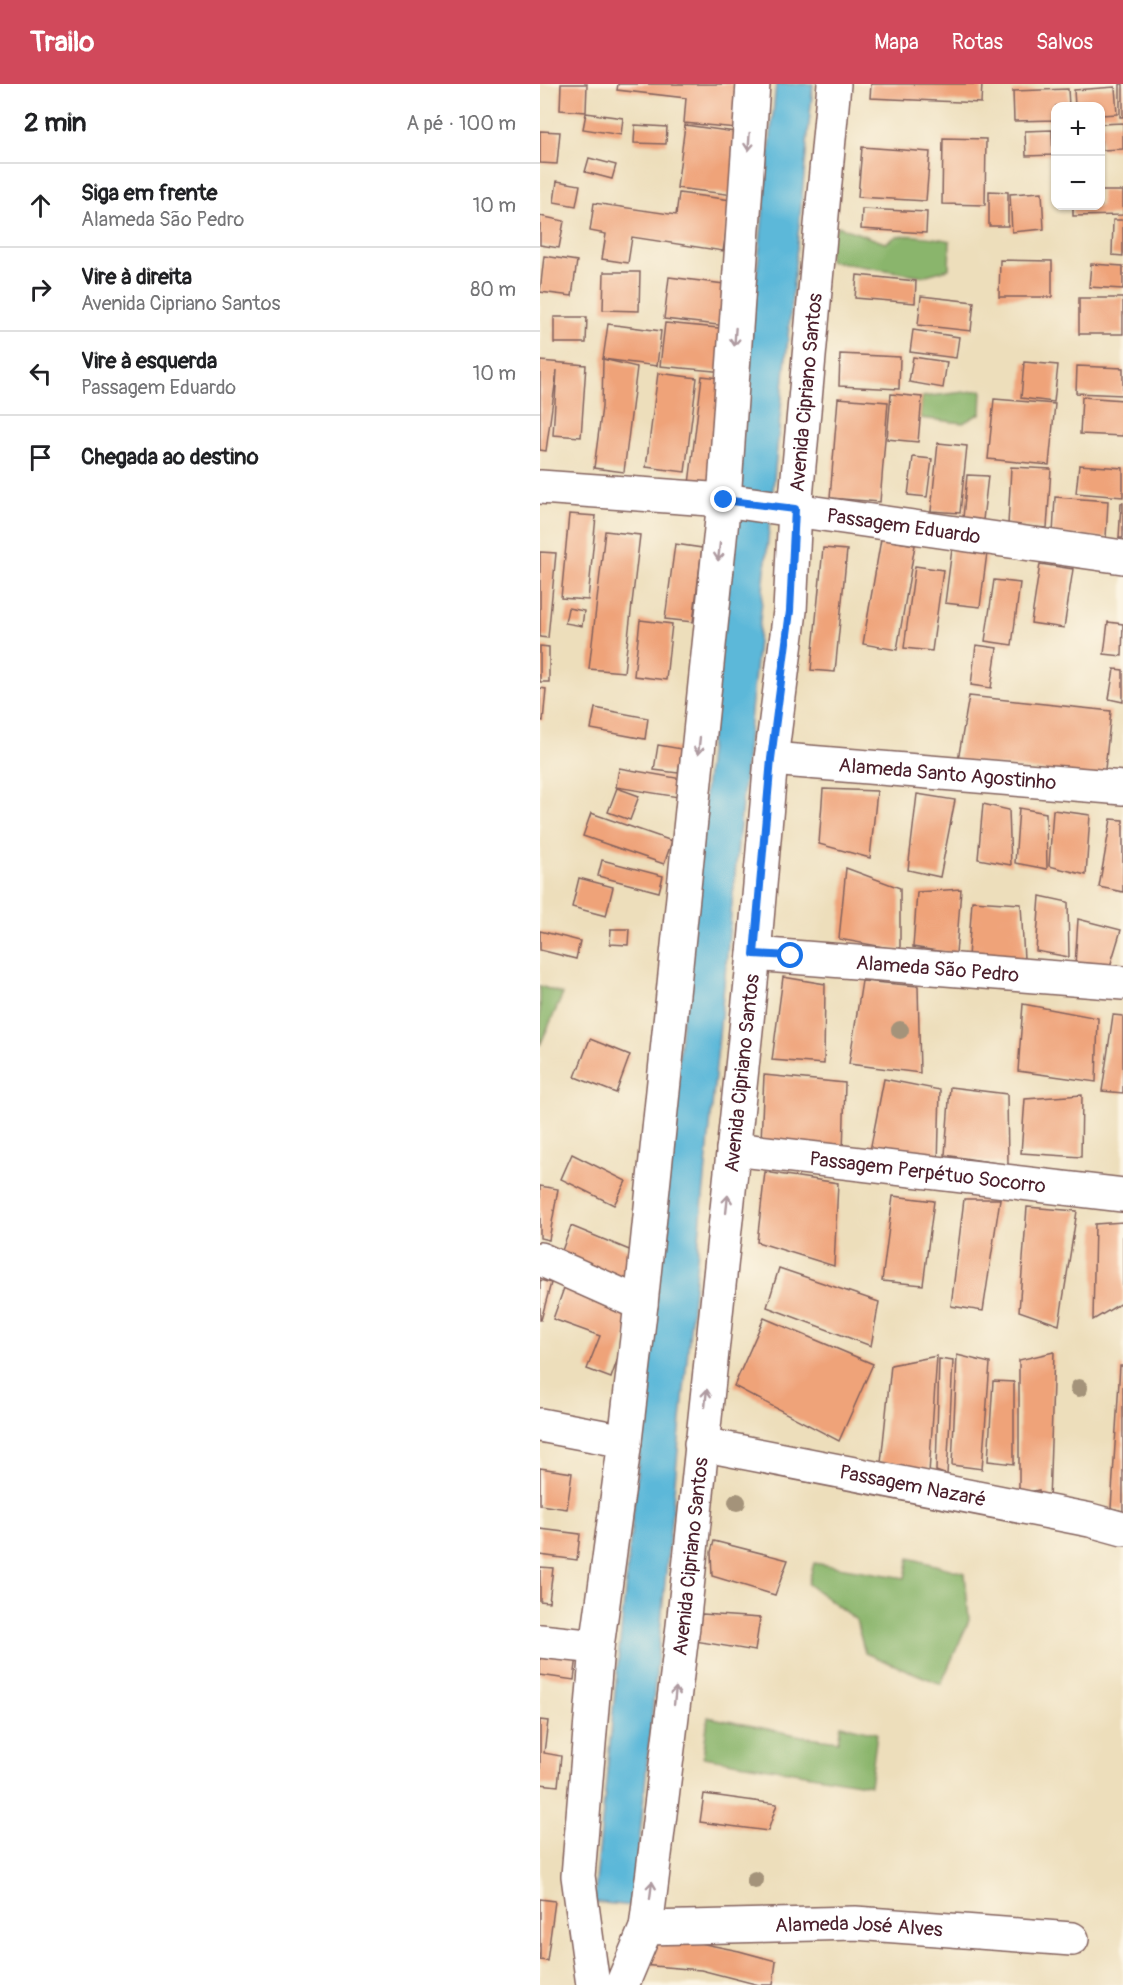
<!DOCTYPE html>
<html lang="pt">
<head>
<meta charset="utf-8">
<style>
  :root { --surface:#fff; --page:#f6f6f6; --text:#202124; --muted:#757577; --line:#e0e0e0; --accent:#d1495b }
  body { margin:0; font-family:Pangolin,sans-serif; background:var(--page); color:var(--text) }
  .controls { position:absolute; right:18px; top:18px; display:grid; overflow:hidden; border-radius:12px; box-shadow:0 2px 4px #0004 }
  .controls button { width:54px; height:54px; display:grid; place-items:center; padding:0; border:0; border-bottom:2px solid var(--line); background:var(--surface); color:var(--text); font:30px sans-serif }
  .stop { position:absolute; width:18px; height:18px; margin:-14px; border:4px solid #1a73e8; border-radius:50%; background:#fff }
  .stop.end { background:#1a73e8; border-color:#fff; box-shadow:0 2px 6px #0008 }
  .list { margin:0; padding:0; list-style:none }
  h2 { display:flex; justify-content:space-between; align-items:center; height:78px; margin:0; padding:0 24px; font-size:26px }
  h2 small { font-size:20px; font-weight:400; color:var(--muted) }
  .list li { display:grid; grid-template-columns:39px 1fr auto; gap:18px; align-items:center; box-sizing:border-box; height:84px; padding:0 24px; border-top:2px solid var(--line) }
  .list b { display:block; font-size:22px; white-space:nowrap }
  .list p { margin:0; font-size:20px; white-space:nowrap; color:var(--muted) }
  .list em { font-size:20px; font-style:normal; color:var(--muted) }
  .icon { flex:none; width:33px; height:33px; fill:none; stroke:currentColor; stroke-width:2; stroke-linecap:round; stroke-linejoin:round }
  .map { position:relative; flex:none; width:583px; height:1901px; overflow:hidden }
  header { display:flex; align-items:center; gap:36px; box-sizing:border-box; height:84px; padding:0 30px; background:var(--accent); color:#fff }
  header strong { font-size:28px }
  nav { display:flex; gap:33px; margin-inline-start:auto; font-size:21px }
  main { display:flex }
  aside { flex:1; background:var(--surface) }
  .map>svg:first-child { display:block }
</style>
</head>
<body>
<header>
<strong>Trailo</strong>
<nav><a>Mapa</a><a>Rotas</a><a>Salvos</a></nav>
</header>
<main>
<aside>
<h2>2 min<small>A pé · 100 m</small></h2>
<ul class="list">
<li><svg class="icon" aria-label="ahead" viewBox="0 0 24 24"><path d="M12 20V5M6 11l6-6 6 6"/></svg><div><b>Siga em frente</b><p>Alameda São Pedro</p></div><em>10 m</em></li>
<li><svg class="icon" aria-label="right" viewBox="0 0 24 24"><path d="M7 20v-9h11M14 6l5 5-5 5"/></svg><div><b>Vire à direita</b><p>Avenida Cipriano Santos</p></div><em>80 m</em></li>
<li><svg class="icon" aria-label="left" viewBox="0 0 24 24"><path d="M17 20v-9H6M10 6l-5 5 5 5"/></svg><div><b>Vire à esquerda</b><p>Passagem Eduardo</p></div><em>10 m</em></li>
<li><svg class="icon" aria-label="arrive" viewBox="0 0 24 24"><path d="M6 21V4h12l-3 4 3 4H6"/></svg><div><b>Chegada ao destino</b></div></li>
</ul>
</aside>
<div class="map">
<svg width="583" height="1901" viewBox="0 0 583 1901">
  <rect width="100%" height="100%" fill="#fcf5e5"/>
  <filter id="ink" filterUnits="userSpaceOnUse"><feTurbulence type="fractalNoise" baseFrequency=".0167" numOctaves="2"/><feDisplacementMap in="SourceGraphic" scale="12" xChannelSelector="R" yChannelSelector="G"/><feConvolveMatrix kernelMatrix="1 2 1 2 8 2 1 2 1" color-interpolation-filters="sRGB"/></filter>
  <filter id="wash" filterUnits="userSpaceOnUse"><feTurbulence type="fractalNoise" baseFrequency=".008" numOctaves="4" result="noise"/><feDisplacementMap in="SourceGraphic" scale="24" xChannelSelector="R" yChannelSelector="G"/><feGaussianBlur stdDeviation="1.35" result="paint"/><feColorMatrix in="noise" values="0 0 0 0 0 0 0 0 0 0 0 0 0 0 0 0 0 1.4 0 .05"/><feComposite in="paint" operator="in"/></filter>
  <g filter="url(#wash)">
    <rect width="100%" height="100%" fill="#eddebb"/>
    <g fill="#8ab56c" stroke="#6a6a4c" stroke-width="1.5">
      <path d="M 298,142 L 345,159 C 349,157 354,153 358,152 C 368,150 400,154 410,157 L 409,185 L 383,192 L 289,177 L 290,155 Z"/>
      <path d="M 442,306 L 441,329 L 423,339 L 380,334 L 382,313 Z"/>
      <path d="M 0,902 L 23,910 L 0,961 Z"/>
      <path d="M 369,1474 L 425,1489 L 429,1536 L 401,1600 L 325,1569 L 316,1536 L 268,1500 L 274,1479 L 365,1494 Z"/>
      <path d="M 168,1633 L 262,1652 L 298,1657 L 301,1641 L 337,1649 L 330,1701 L 163,1673 Z"/>
    </g>
    <path fill="#5bb8d9" stroke="#526c82" stroke-width="1.5" d="M 236,0 L 273,0 L 93,1822 L 54,1818 Z"/>
    <g id="blocks">
      <g fill="#efa379">
        <path d="M 21,0 L 47,0 L 46,28 L 20,26 Z"/>
        <path d="M 78,0 L 202,0 L 197,44 L 144,39 L 146,14 L 77,6 Z"/>
        <path d="M 331,0 L 442,0 L 441,19 L 330,14 Z"/>
        <rect x="580" y="0" width="3" height="33"/>
        <path d="M 575,3 L 577,30 L 561,31 L 561,22 L 535,22 L 534,6 Z"/>
        <path d="M 528,5 L 529,22 L 516,22 L 516,36 L 474,37 L 473,7 Z"/>
        <path d="M 46,29 L 83,34 L 81,51 L 43,45 Z"/>
        <path d="M 583,39 L 583,65 L 561,66 L 561,40 Z"/>
        <path d="M 95,41 L 127,43 L 126,60 L 94,59 Z"/>
        <path d="M 145,41 L 202,49 L 194,111 L 137,104 Z"/>
        <path d="M 512,46 L 513,71 L 486,72 L 485,47 Z"/>
        <path d="M 0,47 L 20,48 L 17,80 L 0,79 Z"/>
        <path d="M 403,54 L 446,55 L 445,121 L 402,120 Z"/>
        <path d="M 322,63 L 390,68 L 386,117 L 318,113 Z"/>
        <path d="M 49,74 L 76,81 L 72,95 L 45,88 Z"/>
        <path d="M 17,97 L 40,101 L 36,122 L 14,118 Z"/>
        <path d="M 449,107 L 468,108 L 468,142 L 449,142 Z"/>
        <path d="M 561,107 L 583,107 L 583,131 L 533,132 L 533,122 L 561,122 Z"/>
        <path d="M 502,108 L 504,145 L 472,148 L 470,110 Z"/>
        <path d="M 139,109 L 191,116 L 183,167 L 92,153 L 88,179 L 62,175 L 66,150 L 50,147 L 54,119 L 136,131 Z"/>
        <path d="M 322,125 L 387,128 L 386,149 L 321,145 Z"/>
        <path d="M 0,132 L 24,137 L 19,164 L 0,161 Z"/>
        <path d="M 573,136 L 583,136 L 583,172 L 572,171 Z"/>
        <path d="M 4,172 L 37,177 L 32,212 L 0,208 Z"/>
        <path d="M 460,176 L 512,177 L 512,213 L 459,213 Z"/>
        <path d="M 551,180 L 583,182 L 583,205 L 549,203 Z"/>
        <path d="M 64,188 L 100,188 L 99,227 L 63,226 Z"/>
        <path d="M 317,191 L 376,197 L 375,219 L 315,214 Z"/>
        <path d="M 129,193 L 192,201 L 187,242 L 124,235 Z"/>
        <path d="M 381,212 L 434,218 L 431,247 L 378,241 Z"/>
        <rect x="539" y="214" width="44" height="36"/>
        <path d="M 14,233 L 47,233 L 46,259 L 14,259 Z"/>
        <path d="M 125,239 L 189,245 L 185,288 L 120,282 Z"/>
        <path d="M 68,240 L 121,247 L 117,282 L 63,275 Z"/>
        <path d="M 373,246 L 419,253 L 416,274 L 370,268 Z"/>
        <path d="M 300,270 L 360,273 L 359,305 L 299,302 Z"/>
        <path d="M 373,273 L 407,278 L 403,304 L 369,298 Z"/>
        <path d="M 63,275 L 97,283 L 84,388 L 54,384 L 62,323 Z"/>
        <path d="M 0,277 L 46,281 L 41,353 L 13,351 L 17,286 L 6,367 L 0,366 Z"/>
        <path d="M 484,278 L 518,281 L 514,318 L 481,314 Z"/>
        <path d="M 537,282 L 583,284 L 583,311 L 536,309 Z"/>
        <path d="M 118,289 L 157,294 L 145,388 L 106,383 Z"/>
        <path d="M 162,292 L 188,295 L 175,403 L 149,400 Z"/>
        <path d="M 351,310 L 382,313 L 378,358 L 347,355 Z"/>
        <path d="M 542,313 L 583,316 L 583,352 L 540,350 Z"/>
        <path d="M 298,314 L 348,318 L 340,418 L 290,414 Z"/>
        <path d="M 454,315 L 515,320 L 509,381 L 448,375 Z"/>
        <path d="M 398,359 L 427,362 L 420,429 L 391,427 Z"/>
        <path d="M 373,373 L 392,375 L 387,413 L 368,411 Z"/>
        <path d="M 539,381 L 583,384 L 583,413 L 536,409 Z"/>
        <path d="M 471,383 L 511,385 L 507,444 L 468,441 Z"/>
        <path d="M 427,391 L 448,392 L 443,436 L 423,434 Z"/>
        <path d="M 515,413 L 568,417 L 566,454 L 513,450 Z"/>
        <path d="M 581,419 L 583,419 L 583,454 L 579,454 Z"/>
        <path d="M 29,430 L 56,432 L 48,516 L 21,514 Z"/>
        <path d="M 65,447 L 100,451 L 84,588 L 49,585 Z"/>
        <path d="M 341,455 L 375,461 L 357,566 L 323,560 Z"/>
        <path d="M 135,460 L 162,464 L 153,538 L 125,535 Z"/>
        <path d="M 283,464 L 307,466 L 295,588 L 271,586 Z"/>
        <path d="M 412,465 L 447,469 L 440,523 L 405,519 Z"/>
        <path d="M 0,468 L 16,469 L 8,554 L 0,553 Z"/>
        <path d="M 500,480 L 533,485 L 524,544 L 491,539 Z"/>
        <path d="M 375,482 L 403,486 L 392,567 L 364,564 Z"/>
        <path d="M 454,496 L 480,499 L 472,561 L 445,557 Z"/>
        <path d="M 28,524 L 44,527 L 42,542 L 25,539 Z"/>
        <path d="M 100,536 L 132,540 L 126,596 L 94,592 Z"/>
        <path d="M 568,538 L 583,540 L 582,572 L 564,570 Z"/>
        <path d="M 436,561 L 457,564 L 451,604 L 431,601 Z"/>
        <path d="M 0,562 L 9,563 L 9,598 L 0,598 Z"/>
        <path d="M 574,585 L 583,586 L 583,618 L 569,615 Z"/>
        <path d="M 0,604 L 6,605 L 3,637 L 0,636 Z"/>
        <path d="M 429,612 L 571,627 L 564,695 L 418,676 Z"/>
        <path d="M 55,624 L 108,634 L 105,655 L 51,645 Z"/>
        <path d="M 118,661 L 142,665 L 138,689 L 114,686 Z"/>
        <path d="M 79,684 L 142,695 L 138,713 L 76,703 Z"/>
        <path d="M 77,704 L 99,712 L 90,736 L 68,728 Z"/>
        <path d="M 283,705 L 337,707 L 330,774 L 279,760 Z"/>
        <path d="M 377,710 L 415,716 L 400,793 L 368,786 Z"/>
        <path d="M 443,720 L 469,726 L 471,781 L 438,775 Z"/>
        <path d="M 479,724 L 506,729 L 507,785 L 475,779 Z"/>
        <path d="M 513,726 L 550,731 L 546,791 L 509,782 Z"/>
        <path d="M 51,729 L 132,757 L 124,780 L 43,752 Z"/>
        <path d="M 571,735 L 583,736 L 583,808 L 559,803 Z"/>
        <path d="M 62,776 L 123,792 L 119,808 L 58,792 Z"/>
        <path d="M 306,784 L 360,804 L 360,866 L 299,855 Z"/>
        <path d="M 39,794 L 73,803 L 66,832 L 32,823 Z"/>
        <path d="M 421,805 L 416,870 L 373,863 L 377,808 Z"/>
        <path d="M 500,812 L 528,818 L 529,873 L 496,867 Z"/>
        <path d="M 432,817 L 481,820 L 484,875 L 428,873 Z"/>
        <path d="M 538,835 L 581,846 L 568,889 L 535,882 Z"/>
        <path d="M 71,845 L 89,845 L 88,861 L 70,860 Z"/>
        <path d="M 0,847 L 40,857 L 36,875 L 0,866 Z"/>
        <path d="M 243,893 L 285,900 L 284,980 L 232,976 Z"/>
        <path d="M 322,897 L 378,902 L 380,989 L 309,980 Z"/>
        <path d="M 483,920 L 558,934 L 556,998 L 478,987 Z"/>
        <path d="M 573,931 L 583,932 L 583,1009 L 562,1007 Z"/>
        <path d="M 50,955 L 90,971 L 76,1009 L 35,993 Z"/>
        <path d="M 224,991 L 305,999 L 303,1069 L 221,1057 Z"/>
        <path d="M 344,995 L 400,1006 L 398,1080 L 330,1067 Z"/>
        <path d="M 410,1003 L 467,1010 L 468,1081 L 405,1071 Z"/>
        <path d="M 542,1011 L 541,1073 L 481,1069 L 485,1015 Z"/>
        <path d="M 32,1070 L 86,1097 L 74,1121 L 21,1095 Z"/>
        <path d="M 225,1088 L 298,1099 L 294,1182 L 217,1158 Z"/>
        <path d="M 0,1102 L 18,1105 L 9,1156 L 0,1154 Z"/>
        <path d="M 353,1112 L 394,1117 L 383,1201 L 342,1197 Z"/>
        <path d="M 424,1115 L 460,1115 L 443,1227 L 411,1222 Z"/>
        <path d="M 487,1123 L 537,1127 L 519,1241 L 479,1227 Z"/>
        <path d="M 583,1138 L 583,1218 L 553,1236 L 555,1140 Z"/>
        <path d="M 31,1142 L 99,1170 L 88,1199 L 20,1172 Z"/>
        <path d="M 239,1184 L 339,1218 L 331,1262 L 227,1223 Z"/>
        <path d="M 0,1196 L 11,1199 L 1,1236 L 0,1236 Z"/>
        <path d="M 24,1204 L 94,1228 L 71,1294 L 47,1285 L 60,1252 L 13,1235 Z"/>
        <path d="M 224,1234 L 333,1280 L 299,1357 L 194,1302 Z"/>
        <path d="M 514,1268 L 509,1418 L 500,1415 L 499,1406 L 479,1410 L 479,1276 Z"/>
        <path d="M 417,1271 L 450,1279 L 442,1385 L 412,1381 Z"/>
        <path d="M 397,1272 L 389,1389 L 341,1379 L 351,1281 Z"/>
        <path d="M 399,1275 L 413,1277 L 407,1391 L 396,1387 Z"/>
        <path d="M 580,1282 L 583,1282 L 583,1427 L 571,1424 Z"/>
        <path d="M 453,1297 L 474,1298 L 474,1380 L 448,1377 Z"/>
        <path d="M 0,1384 L 32,1389 L 27,1425 L 0,1421 Z"/>
        <path d="M 0,1445 L 40,1450 L 37,1476 L 0,1471 Z"/>
        <path d="M 174,1457 L 248,1476 L 235,1511 L 172,1492 L 171,1468 Z"/>
        <path d="M 0,1483 L 13,1484 L 9,1518 L 0,1517 Z"/>
        <path d="M 162,1530 L 220,1534 L 215,1567 L 155,1557 Z"/>
        <path d="M 0,1567 L 37,1572 L 34,1596 L 0,1591 Z"/>
        <path d="M 0,1636 L 8,1637 L 4,1669 L 21,1672 L 18,1702 L 0,1700 Z"/>
        <path d="M 164,1710 L 237,1720 L 228,1747 L 160,1738 Z"/>
        <path d="M 0,1815 L 15,1817 L 7,1877 L 0,1876 Z"/>
        <path d="M 115,1850 L 199,1867 L 236,1877 L 233,1901 L 219,1901 L 161,1886 L 102,1881 Z"/>
      </g>
    </g>
  </g>
  <g filter="url(#ink)">
    <use href="#blocks" fill-opacity="0" stroke="#83625d" stroke-width="1.5"/>
    <g fill="none" stroke-linecap="round" stroke-linejoin="round">
      <g stroke="#83625d" stroke-width="36">
        <g id="minor">
          <path id="s1" d="M 0,403 L 184,416 L 583,473"/>
          <path id="s2" d="M 231,675 L 583,704"/>
          <path id="s3" d="M 214,870 L 583,899"/>
          <path id="s4" d="M 193,1065 L 583,1111"/>
          <path d="M 0,1175 L 101,1220"/>
          <path d="M 0,1341 L 85,1357"/>
          <path id="s5" d="M 161,1360 L 550,1436 L 583,1445"/>
          <path d="M 0,1557 L 57,1563"/>
          <path id="s6" d="M 106,1844 L 315,1839 L 532,1855"/>
          <path d="M 53,1901 L 38,1792 L 57,1563 L 85,1357 L 101,1220 L 184,416 L 213,0"/>
          <path id="s7" d="M 82,1901 L 106,1844 L 143,1542 L 214,870 L 231,675 L 250,527 L 255,425 L 294,0"/>
        </g>
      </g>
      <use href="#minor" stroke="#fff" stroke-width="33"/>
    </g>
    <g fill="#a4937a">
      <circle cx="360" cy="946" r="9"/>
      <circle cx="539" cy="1304" r="9"/>
      <circle cx="197" cy="1418" r="9"/>
      <circle cx="215" cy="1796" r="9"/>
    </g>
    <defs><path id="oneway-shaft" d="M-6 0H5M1.5-3L5.5 0L1.5 3" fill="none" stroke-width="1.6" stroke-linecap="round" stroke-linejoin="round" transform="scale(1.5)"/></defs>
    <g stroke="#ae9aa0">
      <use href="#oneway-shaft" transform="translate(209 58) rotate(94)"/>
      <use href="#oneway-shaft" transform="translate(195 253) rotate(94)"/>
      <use href="#oneway-shaft" transform="translate(179 468) rotate(96)"/>
      <use href="#oneway-shaft" transform="translate(159 662) rotate(96)"/>
      <use href="#oneway-shaft" transform="translate(187 1120) rotate(-84)"/>
      <use href="#oneway-shaft" transform="translate(166 1314) rotate(-84)"/>
      <use href="#oneway-shaft" transform="translate(135 1612) rotate(-84)"/>
      <use href="#oneway-shaft" transform="translate(111 1806) rotate(-83)"/>
    </g>
  </g>
  <g fill="none" stroke-linecap="round" stroke-linejoin="round" filter="url(#ink)">
    <path stroke="#1a73e8" stroke-width="8" d="M 184,416 L 255,425 L 250,527 L 231,675 L 214,870 L 251,872"/>
  </g>
  <g text-anchor="middle" dominant-baseline="central" stroke-width="5" stroke-linejoin="round" paint-order="stroke">
    <g font-size="20" fill="#4a1f2b" stroke="#fcf5e5">
      <text stroke="none"><textPath href="#s7" startOffset="1606">Avenida Cipriano Santos</textPath></text>
      <text stroke="none"><textPath href="#s1" startOffset="366">Passagem Eduardo</textPath></text>
      <text stroke="none"><textPath href="#s2" startOffset="177">Alameda Santo Agostinho</textPath></text>
      <text stroke="none"><textPath href="#s3" startOffset="184">Alameda São Pedro</textPath></text>
      <text stroke="none"><textPath href="#s7" startOffset="922">Avenida Cipriano Santos</textPath></text>
      <text stroke="none"><textPath href="#s4" startOffset="196">Passagem Perpétuo Socorro</textPath></text>
      <text stroke="none"><textPath href="#s5" startOffset="216">Passagem Nazaré</textPath></text>
      <text stroke="none"><textPath href="#s7" startOffset="436">Avenida Cipriano Santos</textPath></text>
      <text stroke="none"><textPath href="#s6" startOffset="213">Alameda José Alves</textPath></text>
    </g>
  </g>
</svg>
<div class="controls">
<button>+</button>
<button>−</button>
</div>
<div class="stop" style="left:251px;top:872px"></div>
<div class="stop end" style="left:184px;top:416px"></div>
</div>
</main>
</body>
</html>
